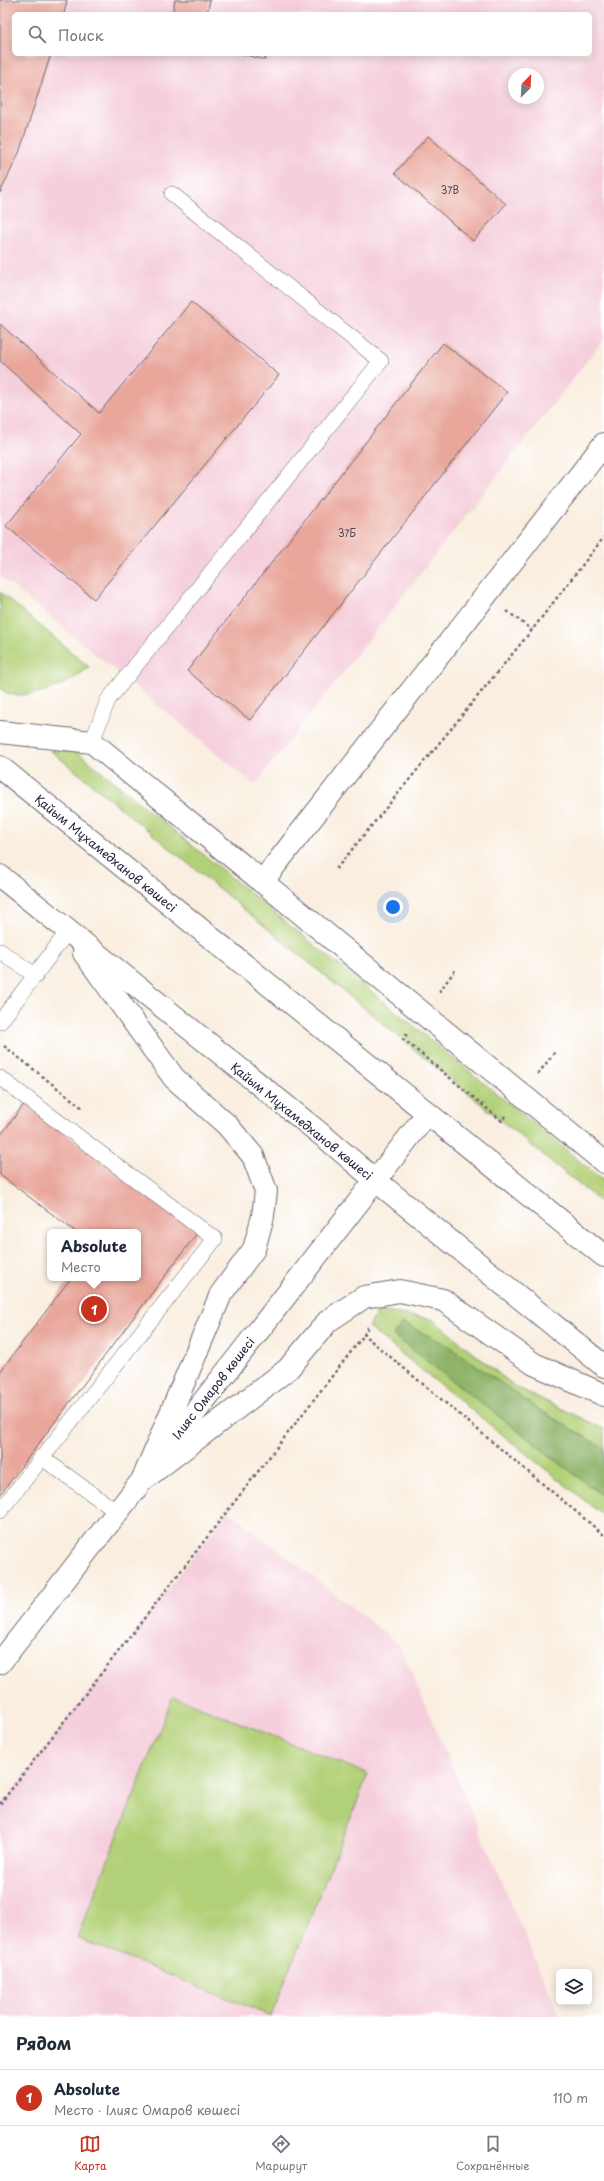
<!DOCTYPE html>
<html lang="ru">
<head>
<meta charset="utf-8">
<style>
  :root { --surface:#fff; --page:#f6f6f7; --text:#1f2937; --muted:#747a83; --line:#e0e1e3; --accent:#c8321e }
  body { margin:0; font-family:"Playpen Sans",sans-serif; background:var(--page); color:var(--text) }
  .controls { position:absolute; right:12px; bottom:12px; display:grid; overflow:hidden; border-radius:6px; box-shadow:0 2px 10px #0003 }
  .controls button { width:36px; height:36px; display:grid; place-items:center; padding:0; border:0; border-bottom:1px solid var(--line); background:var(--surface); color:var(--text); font:20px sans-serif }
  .compass { position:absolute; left:508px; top:68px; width:36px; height:36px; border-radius:50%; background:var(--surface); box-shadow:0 2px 10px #0003; rotate:24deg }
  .you { position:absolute; left:393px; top:907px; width:14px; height:14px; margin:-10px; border:3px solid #fff; border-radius:50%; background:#1a73e8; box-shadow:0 0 0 6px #1a73e833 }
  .badge { display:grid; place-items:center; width:26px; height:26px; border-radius:50%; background:var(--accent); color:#fff; font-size:13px; font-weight:700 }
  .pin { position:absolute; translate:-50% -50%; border:2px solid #fff; box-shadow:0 1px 4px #0006 }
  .popup { position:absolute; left:47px; top:1229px; width:94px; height:52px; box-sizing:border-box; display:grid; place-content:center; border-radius:6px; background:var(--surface); filter:drop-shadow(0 1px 3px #0005); font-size:13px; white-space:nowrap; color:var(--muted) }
  .popup b { font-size:15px; color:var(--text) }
  .popup::after { content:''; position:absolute; left:50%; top:100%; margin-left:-8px; border:8px solid transparent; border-top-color:var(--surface) }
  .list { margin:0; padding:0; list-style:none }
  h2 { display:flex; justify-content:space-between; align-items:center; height:52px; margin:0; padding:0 16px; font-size:17px }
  h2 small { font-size:13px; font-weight:400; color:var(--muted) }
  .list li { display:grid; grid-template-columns:26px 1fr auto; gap:12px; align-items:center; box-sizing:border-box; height:56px; padding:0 16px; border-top:1px solid var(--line) }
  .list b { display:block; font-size:15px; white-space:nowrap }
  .list p { margin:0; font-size:13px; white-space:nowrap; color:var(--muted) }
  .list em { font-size:13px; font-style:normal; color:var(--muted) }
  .icon { flex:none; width:22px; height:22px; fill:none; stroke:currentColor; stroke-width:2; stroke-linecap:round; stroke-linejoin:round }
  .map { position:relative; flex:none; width:604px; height:2017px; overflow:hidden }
  .search { position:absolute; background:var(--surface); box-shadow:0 2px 10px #0003; left:12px; right:12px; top:12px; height:44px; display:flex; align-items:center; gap:10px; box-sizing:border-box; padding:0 14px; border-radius:6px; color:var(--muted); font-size:15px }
  .sheet { height:108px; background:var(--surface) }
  nav { display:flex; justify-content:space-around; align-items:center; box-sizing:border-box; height:56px; border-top:1px solid var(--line); background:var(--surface); font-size:11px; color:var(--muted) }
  nav a { display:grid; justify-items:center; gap:2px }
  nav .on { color:var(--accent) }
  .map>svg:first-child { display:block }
</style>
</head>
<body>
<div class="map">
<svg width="604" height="2017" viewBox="0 0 604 2017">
  <rect width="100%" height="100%" fill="#fff"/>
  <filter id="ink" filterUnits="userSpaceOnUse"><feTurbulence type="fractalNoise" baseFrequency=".025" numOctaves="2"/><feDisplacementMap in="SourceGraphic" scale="8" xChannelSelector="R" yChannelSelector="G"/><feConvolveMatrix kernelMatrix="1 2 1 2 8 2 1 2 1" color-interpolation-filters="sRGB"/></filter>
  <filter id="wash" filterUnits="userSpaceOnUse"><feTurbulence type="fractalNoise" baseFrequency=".012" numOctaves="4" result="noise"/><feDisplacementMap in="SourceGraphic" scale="16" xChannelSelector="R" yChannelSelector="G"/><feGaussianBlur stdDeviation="0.9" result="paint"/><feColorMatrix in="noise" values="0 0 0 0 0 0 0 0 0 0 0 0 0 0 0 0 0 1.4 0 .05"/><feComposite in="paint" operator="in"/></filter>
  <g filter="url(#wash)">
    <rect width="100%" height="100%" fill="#f9eedf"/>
    <g fill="#f5cfdb" fill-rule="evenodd">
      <path d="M 0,0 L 604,0 L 604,339 L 255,785 L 0,576 ZM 14,14 L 590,14 L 590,54 L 14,54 ZM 514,74 L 538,74 L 538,98 L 514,98 Z"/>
      <path d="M 228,1511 L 399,1644 L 560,2017 L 0,2017 L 0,1807 Z"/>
    </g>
    <g fill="#b2d077" stroke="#6a7959">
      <path d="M 0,592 L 89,667 C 70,684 40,696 14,695 C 10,695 4,691 0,689 Z"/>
      <path d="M 50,750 L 76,751 L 604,1181 L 604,1205 Z"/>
      <path d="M 379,1311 L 432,1319 L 514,1386 L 604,1429 L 604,1516 L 368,1327 Z"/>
      <path d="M 173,1696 L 368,1774 L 271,2016 L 77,1938 Z"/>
    </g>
    <path fill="#8db268" stroke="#586a52" d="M 403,1323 L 447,1345 L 538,1409 L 604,1448 L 604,1497 L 393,1335 Z"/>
    <g id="blocks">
      <g fill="#e9a79c">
        <path d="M 0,0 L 67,0 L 64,14 L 14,14 L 14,54 L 51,54 L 19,153 L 0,193 Z"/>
        <path d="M 175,0 L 210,0 L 207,14 L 172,14 Z"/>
        <path d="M 242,54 L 266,54 L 265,60 Z"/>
        <path d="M 428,136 L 506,204 L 473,241 L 395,173 Z"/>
        <path d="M 191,302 L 279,375 L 94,599 L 6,526 L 81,434 L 0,361 L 0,324 L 99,413 Z"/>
        <path d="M 443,343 L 507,392 L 250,720 L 187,671 Z"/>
        <path d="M 25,1103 L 198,1232 L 0,1495 L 0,1372 L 71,1278 L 138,1278 L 138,1232 L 76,1232 L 0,1175 L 0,1136 Z"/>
      </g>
    </g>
  </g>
  <g filter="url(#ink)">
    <use href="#blocks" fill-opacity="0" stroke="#6d6974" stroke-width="1"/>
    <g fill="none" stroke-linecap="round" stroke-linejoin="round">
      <g stroke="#6d6974" stroke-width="16">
        <g id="service">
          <path d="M 92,742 L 108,700 L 381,361 L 172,194"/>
          <path d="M 0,951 L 36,976"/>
          <path d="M 0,1022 L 68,931"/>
          <path d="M 0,1078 L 215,1239 L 0,1511"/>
          <path d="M 41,1457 L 117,1512"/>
        </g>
      </g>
      <g stroke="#6d6974" stroke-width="24">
        <g id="minor">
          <path d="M 0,732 L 92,742 L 604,1162"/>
          <path d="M 262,882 L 604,444"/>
          <path d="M 0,1663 L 427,1114"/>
        </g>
      </g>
      <g stroke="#6d6974" stroke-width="24">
        <g id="secondary">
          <path d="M 0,767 L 604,1256"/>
          <path d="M 0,876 L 327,1139 L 375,1180 L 604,1366"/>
          <path d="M 84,953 L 174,1078 L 227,1125 L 253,1156 L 266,1191 L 263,1216 L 254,1249 L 221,1294 L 143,1479"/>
          <path d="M 144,1479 L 288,1369 L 328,1321 L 364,1297 L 400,1291 L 443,1300 L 534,1364 L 604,1395"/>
        </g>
      </g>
      <g stroke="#6d6974" stroke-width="2.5" stroke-dasharray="3 3" stroke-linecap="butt">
        <path d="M 507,611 L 532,630"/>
        <path d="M 336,869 L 532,630 L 604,537"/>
        <path d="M 439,992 L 456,969"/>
        <path d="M 407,1034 L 403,1039 L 502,1121 L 505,1116"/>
        <path d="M 4,1046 L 84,1109"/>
        <path d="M 538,1074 L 555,1052"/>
        <path d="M 368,1327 L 364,1335 L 604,1535"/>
        <path d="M 0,1804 L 364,1335"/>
      </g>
      <use href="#service" stroke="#fff" stroke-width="15"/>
      <use href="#minor" stroke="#fff" stroke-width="22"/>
      <use href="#secondary" stroke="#fff" stroke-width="22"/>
    </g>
  </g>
  <g text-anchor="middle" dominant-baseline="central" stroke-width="4" stroke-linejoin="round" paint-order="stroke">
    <g font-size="10" fill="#544353">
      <text x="450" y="189">37В</text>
      <text x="347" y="532">37Б</text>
    </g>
    <g font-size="12" fill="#22223b" stroke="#fff">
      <text transform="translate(106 853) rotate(39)">Қайым Мұхамедханов көшесі</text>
      <text transform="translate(302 1121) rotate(39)">Қайым Мұхамедханов көшесі</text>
      <text transform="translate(213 1388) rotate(-52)">Ілияс Омаров көшесі</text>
    </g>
  </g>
</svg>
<div class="controls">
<button><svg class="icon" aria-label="layers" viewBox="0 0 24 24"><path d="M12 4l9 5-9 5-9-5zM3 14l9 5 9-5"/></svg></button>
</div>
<svg class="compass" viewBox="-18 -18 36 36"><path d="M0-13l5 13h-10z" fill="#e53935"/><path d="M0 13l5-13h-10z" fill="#747a83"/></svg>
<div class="you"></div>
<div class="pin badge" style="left:94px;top:1309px">1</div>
<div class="popup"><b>Absolute</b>Место</div>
<div class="search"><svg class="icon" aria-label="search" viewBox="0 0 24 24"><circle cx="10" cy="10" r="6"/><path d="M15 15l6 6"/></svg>Поиск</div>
</div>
<section class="sheet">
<h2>Рядом<small></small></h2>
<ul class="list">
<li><span class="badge">1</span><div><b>Absolute</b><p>Место · Ілияс Омаров көшесі</p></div><em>110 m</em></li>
</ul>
</section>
<nav>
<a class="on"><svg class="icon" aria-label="map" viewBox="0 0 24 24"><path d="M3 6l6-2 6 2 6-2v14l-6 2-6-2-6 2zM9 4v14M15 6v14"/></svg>Карта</a>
<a><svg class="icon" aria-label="directions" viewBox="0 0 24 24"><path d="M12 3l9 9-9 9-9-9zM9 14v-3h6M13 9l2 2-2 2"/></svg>Маршрут</a>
<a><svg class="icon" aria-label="saved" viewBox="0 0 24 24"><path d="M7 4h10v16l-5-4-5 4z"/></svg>Сохранённые</a>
</nav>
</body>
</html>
